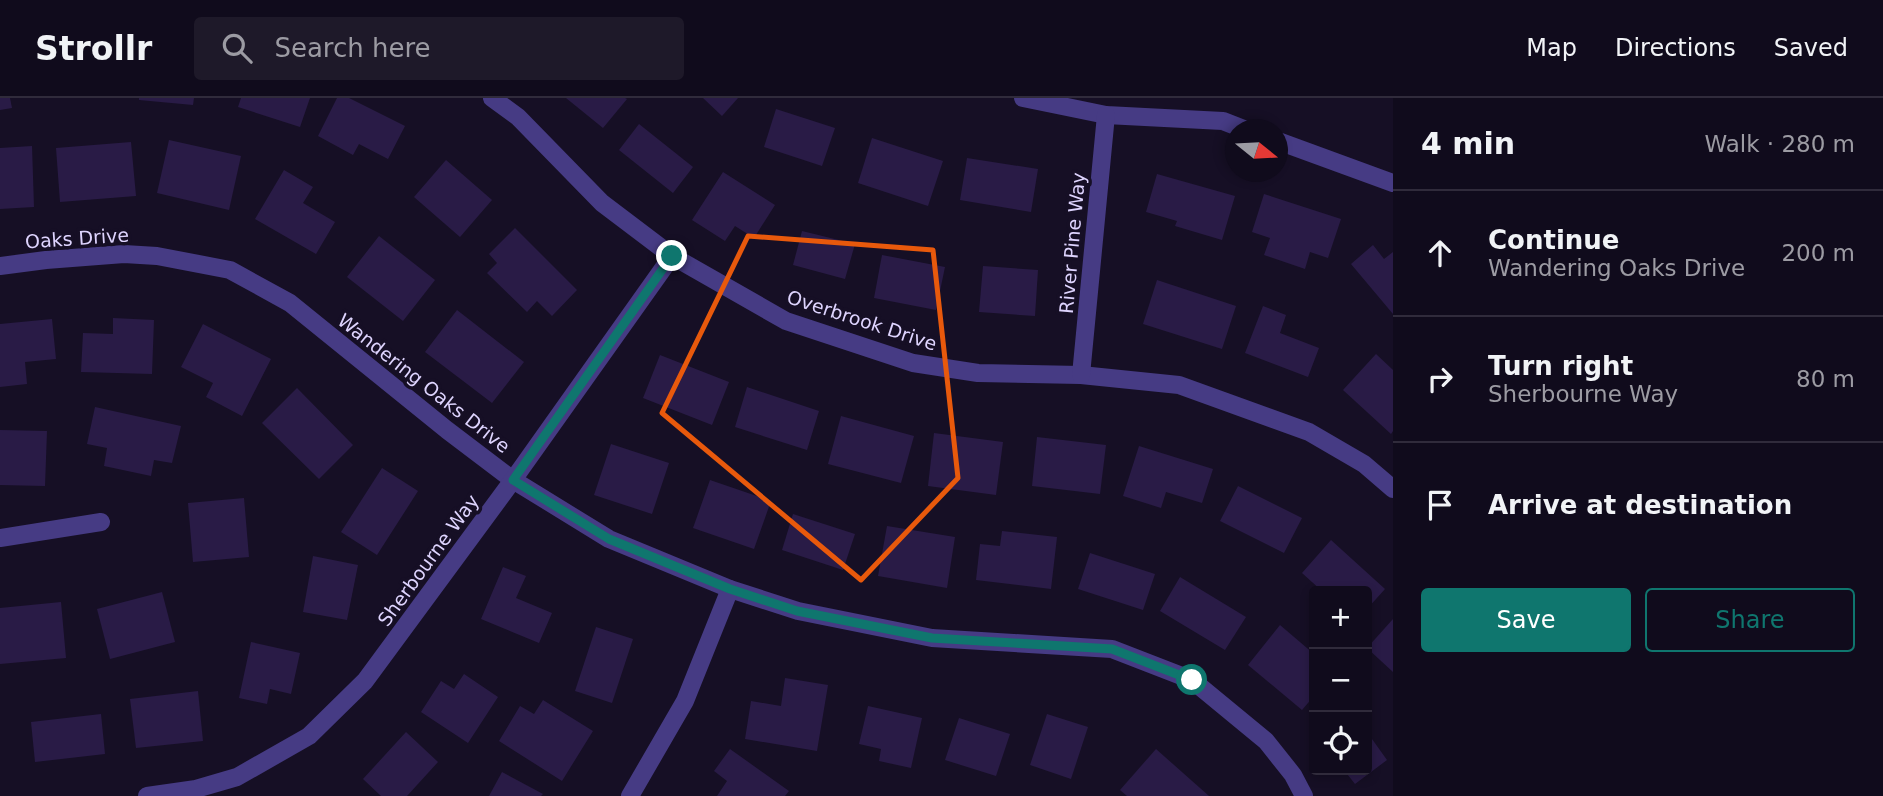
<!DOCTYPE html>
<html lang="en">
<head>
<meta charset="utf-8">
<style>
  :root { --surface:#100b1c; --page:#1e1929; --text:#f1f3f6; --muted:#9c9ba3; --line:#302b3b; --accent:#0f766e }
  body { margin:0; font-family:"DejaVu Sans",sans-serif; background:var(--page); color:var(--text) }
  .controls { position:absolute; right:21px; bottom:21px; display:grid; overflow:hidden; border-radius:7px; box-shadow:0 4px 10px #0003 }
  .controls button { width:63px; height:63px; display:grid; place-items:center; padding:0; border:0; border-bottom:2px solid var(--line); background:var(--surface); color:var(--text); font:35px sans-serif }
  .compass { position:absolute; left:1225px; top:21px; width:63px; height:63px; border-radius:50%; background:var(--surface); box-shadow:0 4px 10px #0003; rotate:108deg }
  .stop { position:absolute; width:21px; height:21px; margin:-16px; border:5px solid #0f766e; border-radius:50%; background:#fff }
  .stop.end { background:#0f766e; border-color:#fff; box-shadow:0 2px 7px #0008 }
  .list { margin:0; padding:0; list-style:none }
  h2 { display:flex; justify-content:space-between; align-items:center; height:91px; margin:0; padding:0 28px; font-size:30px }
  h2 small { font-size:23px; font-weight:400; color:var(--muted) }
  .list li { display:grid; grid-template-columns:46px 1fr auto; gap:21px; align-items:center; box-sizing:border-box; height:126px; padding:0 28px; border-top:2px solid var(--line) }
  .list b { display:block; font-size:26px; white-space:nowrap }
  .list p { margin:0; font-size:23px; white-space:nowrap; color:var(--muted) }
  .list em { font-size:23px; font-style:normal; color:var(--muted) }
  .actions { display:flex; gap:14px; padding:21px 28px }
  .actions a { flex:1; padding:16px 0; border:2px solid var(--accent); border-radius:7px; text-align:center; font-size:24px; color:var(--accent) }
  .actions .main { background:var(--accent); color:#fff }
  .icon { flex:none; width:38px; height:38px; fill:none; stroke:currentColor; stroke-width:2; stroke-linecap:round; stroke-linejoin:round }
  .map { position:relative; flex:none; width:1393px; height:698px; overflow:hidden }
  header { display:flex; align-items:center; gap:42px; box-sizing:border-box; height:98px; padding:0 35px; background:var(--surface); border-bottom:2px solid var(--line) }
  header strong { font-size:33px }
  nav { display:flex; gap:38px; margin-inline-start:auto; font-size:24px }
  .search { width:490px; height:63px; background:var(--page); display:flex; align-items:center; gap:18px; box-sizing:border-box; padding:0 24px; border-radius:7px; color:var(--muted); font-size:26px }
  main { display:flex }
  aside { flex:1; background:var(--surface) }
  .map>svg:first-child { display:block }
</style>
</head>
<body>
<header>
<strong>Strollr</strong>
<div class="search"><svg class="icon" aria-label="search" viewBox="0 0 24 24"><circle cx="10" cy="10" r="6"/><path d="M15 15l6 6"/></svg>Search here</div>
<nav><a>Map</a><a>Directions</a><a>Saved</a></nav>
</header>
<main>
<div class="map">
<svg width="1393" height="698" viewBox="0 0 1393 698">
  <rect width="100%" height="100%" fill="#160f25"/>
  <g fill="#291b46">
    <path d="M 0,0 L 10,0 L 12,10 L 0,12 Z"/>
    <path d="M 139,0 L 194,0 L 193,7 L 139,2 Z"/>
    <path d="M 241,0 L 310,0 L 300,29 L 238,9 Z"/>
    <path d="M 337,0 L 349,0 L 405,28 L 388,61 L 359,46 L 353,57 L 318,38 Z"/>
    <path d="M 566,0 L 625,0 L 627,1 L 603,30 Z"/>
    <path d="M 703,0 L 738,0 L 722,18 Z"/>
    <path d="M 776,11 L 835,30 L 822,68 L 764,49 Z"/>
    <path d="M 639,26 L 693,69 L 673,95 L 619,52 Z"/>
    <path d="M 872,40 L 943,63 L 928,108 L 858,85 Z"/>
    <path d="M 169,42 L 241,58 L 229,112 L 157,95 Z"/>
    <path d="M 131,44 L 136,98 L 60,104 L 56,50 Z"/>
    <path d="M 32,48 L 34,109 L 0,111 L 0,50 Z"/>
    <path d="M 967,60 L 1038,71 L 1031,114 L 960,102 Z"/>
    <path d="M 446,62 L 492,102 L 460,139 L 414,99 Z"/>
    <path d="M 284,72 L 313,89 L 303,105 L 335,124 L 316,156 L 255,121 Z"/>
    <path d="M 723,74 L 775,107 L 754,140 L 735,128 L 725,143 L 692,122 Z"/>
    <path d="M 1157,76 L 1235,98 L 1222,142 L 1175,128 L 1177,123 L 1146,114 Z"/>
    <path d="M 1264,96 L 1341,121 L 1328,160 L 1310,154 L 1305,171 L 1264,157 L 1270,140 L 1252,134 Z"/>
    <path d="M 515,130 L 577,192 L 552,218 L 537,203 L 527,214 L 487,175 L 497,165 L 489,156 Z"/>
    <path d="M 802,133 L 855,146 L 845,181 L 793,167 Z"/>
    <path d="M 379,138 L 435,182 L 403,223 L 347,179 Z"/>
    <path d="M 1373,147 L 1384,161 L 1393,154 L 1393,216 L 1351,166 Z"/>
    <path d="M 882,157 L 945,169 L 936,212 L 874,200 Z"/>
    <path d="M 983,168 L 1038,172 L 1035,218 L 979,214 Z"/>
    <path d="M 1157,182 L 1236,208 L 1222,251 L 1143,226 Z"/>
    <path d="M 1263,208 L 1286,217 L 1280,235 L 1319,250 L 1308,279 L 1245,255 Z"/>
    <path d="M 457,212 L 524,264 L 492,305 L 425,254 Z"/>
    <path d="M 113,220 L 154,222 L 152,276 L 81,274 L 83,235 L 113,236 Z"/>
    <path d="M 52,221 L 56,261 L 25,264 L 27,286 L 0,289 L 0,226 Z"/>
    <path d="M 203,226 L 271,261 L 242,318 L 206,299 L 213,285 L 181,269 Z"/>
    <path d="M 1376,256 L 1393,272 L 1393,333 L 1391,336 L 1343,292 Z"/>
    <path d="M 660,257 L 729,284 L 712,327 L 643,300 Z"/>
    <path d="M 747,289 L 819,313 L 807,352 L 735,329 Z"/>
    <path d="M 297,290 L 353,347 L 319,381 L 262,325 Z"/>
    <path d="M 95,309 L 181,328 L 172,365 L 154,362 L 151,378 L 104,368 L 107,350 L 87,346 Z"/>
    <path d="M 841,318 L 914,338 L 901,385 L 828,366 Z"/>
    <path d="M 0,332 L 47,333 L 45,388 L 0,387 Z"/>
    <path d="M 934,335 L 1003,344 L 996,397 L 928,388 Z"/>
    <path d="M 1037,339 L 1106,347 L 1100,396 L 1032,388 Z"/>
    <path d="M 611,346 L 669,365 L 652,416 L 594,397 Z"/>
    <path d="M 1139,348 L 1213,371 L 1202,405 L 1166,394 L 1161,410 L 1123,398 Z"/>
    <path d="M 382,370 L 418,393 L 377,457 L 341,434 Z"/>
    <path d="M 710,382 L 771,403 L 754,451 L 693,430 Z"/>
    <path d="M 1238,388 L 1302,420 L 1284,455 L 1220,423 Z"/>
    <path d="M 244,400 L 249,459 L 193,464 L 188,405 Z"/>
    <path d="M 793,416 L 855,436 L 843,472 L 782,452 Z"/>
    <path d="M 887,428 L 955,439 L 947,490 L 878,478 Z"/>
    <path d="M 1002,433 L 1057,439 L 1051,491 L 976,482 L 980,446 L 1000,448 Z"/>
    <path d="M 1331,442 L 1385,491 L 1367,511 L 1367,493 L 1322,493 L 1302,475 Z"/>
    <path d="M 1090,455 L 1155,476 L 1143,512 L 1078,491 Z"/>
    <path d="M 313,458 L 358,467 L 347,522 L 303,514 Z"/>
    <path d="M 503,469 L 526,478 L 516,500 L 552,515 L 539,545 L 481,521 Z"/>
    <path d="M 1180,479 L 1246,519 L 1225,552 L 1160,513 Z"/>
    <path d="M 162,494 L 175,544 L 110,561 L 97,511 Z"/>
    <path d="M 61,504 L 66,560 L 0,566 L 0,510 Z"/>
    <path d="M 1393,521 L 1393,574 L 1367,550 Z"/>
    <path d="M 1280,527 L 1314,556 L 1314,598 L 1302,612 L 1248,567 Z"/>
    <path d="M 596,529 L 633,541 L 612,605 L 575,593 Z"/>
    <path d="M 251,544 L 300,555 L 291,596 L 270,591 L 267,606 L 239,600 Z"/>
    <path d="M 464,576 L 498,599 L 468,645 L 421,614 L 441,583 L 454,591 Z"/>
    <path d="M 785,580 L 828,587 L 817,653 L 745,641 L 751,603 L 781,608 Z"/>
    <path d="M 198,593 L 203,643 L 136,650 L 130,601 Z"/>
    <path d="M 543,602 L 593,633 L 562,683 L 499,643 L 520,608 L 534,616 Z"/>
    <path d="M 868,608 L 922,620 L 911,670 L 879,663 L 881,651 L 859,646 Z"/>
    <path d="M 101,616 L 105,656 L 35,664 L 31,624 Z"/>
    <path d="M 1047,616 L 1088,629 L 1071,681 L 1030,667 Z"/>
    <path d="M 959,620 L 1010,636 L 996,678 L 945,662 Z"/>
    <path d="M 406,634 L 438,664 L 407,698 L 381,698 L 363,681 Z"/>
    <path d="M 1367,634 L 1387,662 L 1355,686 L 1344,672 L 1367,672 Z"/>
    <path d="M 730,651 L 789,693 L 785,698 L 717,698 L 727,683 L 714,673 Z"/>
    <path d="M 1156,651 L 1209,698 L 1127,698 L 1120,692 Z"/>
    <path d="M 502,674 L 543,696 L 541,698 L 489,698 Z"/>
  </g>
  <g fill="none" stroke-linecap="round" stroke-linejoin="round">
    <g stroke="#463b84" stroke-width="18">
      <path d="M 492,0 L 518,19 L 602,105 L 672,158 L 786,223 L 913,265 L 978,275 L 1081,277 L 1179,287 L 1309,334 L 1364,366 L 1393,391"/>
      <path d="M 1023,0 L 1106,17 L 1223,23 L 1246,32"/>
      <path d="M 1278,43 L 1393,85"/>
      <path d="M 0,168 L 46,162 L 124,156 L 157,158 L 230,172 L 290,205 L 447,332 L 513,382 L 609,441 L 730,491 L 798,513 L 932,540 L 1112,551 L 1192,582 L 1266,643 L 1293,677 L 1304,698"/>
      <path d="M 1081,277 L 1106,17"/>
      <path d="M 0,440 L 101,424"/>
      <path d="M 147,698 L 196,691 L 237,679 L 309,638 L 365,583 L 513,382 L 672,158"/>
      <path d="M 630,698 L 685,603 L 730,491"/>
    </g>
  </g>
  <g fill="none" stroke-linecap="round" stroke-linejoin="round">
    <path stroke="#0f766e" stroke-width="9" d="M 672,158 L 513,382 L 609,441 L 730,491 L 797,513 L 932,540 L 1112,551 L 1192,582"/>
  </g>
  <path fill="none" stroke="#e8590c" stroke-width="5" stroke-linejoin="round" d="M 748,138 L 933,152 L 958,380 L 861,482 L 662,315 Z"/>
  <g text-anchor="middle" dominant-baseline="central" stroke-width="7" stroke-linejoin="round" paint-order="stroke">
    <g font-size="19" fill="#ded4fe" stroke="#160f25">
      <text transform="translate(77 140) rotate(-4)">Oaks Drive</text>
      <text transform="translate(1072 145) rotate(-85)">River Pine Way</text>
      <text transform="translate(862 222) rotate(18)">Overbrook Drive</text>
      <text transform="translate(424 285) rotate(38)">Wandering Oaks Drive</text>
      <text transform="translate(428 462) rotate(-54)">Sherbourne Way</text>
    </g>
  </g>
</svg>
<div class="controls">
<button>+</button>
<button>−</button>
<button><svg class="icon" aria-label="locate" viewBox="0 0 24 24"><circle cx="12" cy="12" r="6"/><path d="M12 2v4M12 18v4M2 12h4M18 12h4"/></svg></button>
</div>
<svg class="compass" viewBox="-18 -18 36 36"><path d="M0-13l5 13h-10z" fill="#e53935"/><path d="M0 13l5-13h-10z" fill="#9c9ba3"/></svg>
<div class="stop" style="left:1192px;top:582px"></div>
<div class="stop end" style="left:672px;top:158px"></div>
</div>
<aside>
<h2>4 min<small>Walk · 280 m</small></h2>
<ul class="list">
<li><svg class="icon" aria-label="ahead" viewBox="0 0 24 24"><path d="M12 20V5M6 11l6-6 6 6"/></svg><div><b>Continue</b><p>Wandering Oaks Drive</p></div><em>200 m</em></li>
<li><svg class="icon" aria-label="right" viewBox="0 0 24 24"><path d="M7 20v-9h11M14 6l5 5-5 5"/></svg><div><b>Turn right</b><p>Sherbourne Way</p></div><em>80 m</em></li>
<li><svg class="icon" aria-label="arrive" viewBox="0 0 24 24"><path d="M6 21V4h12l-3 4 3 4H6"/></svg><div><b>Arrive at destination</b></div></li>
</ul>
<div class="actions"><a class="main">Save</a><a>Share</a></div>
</aside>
</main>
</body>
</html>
